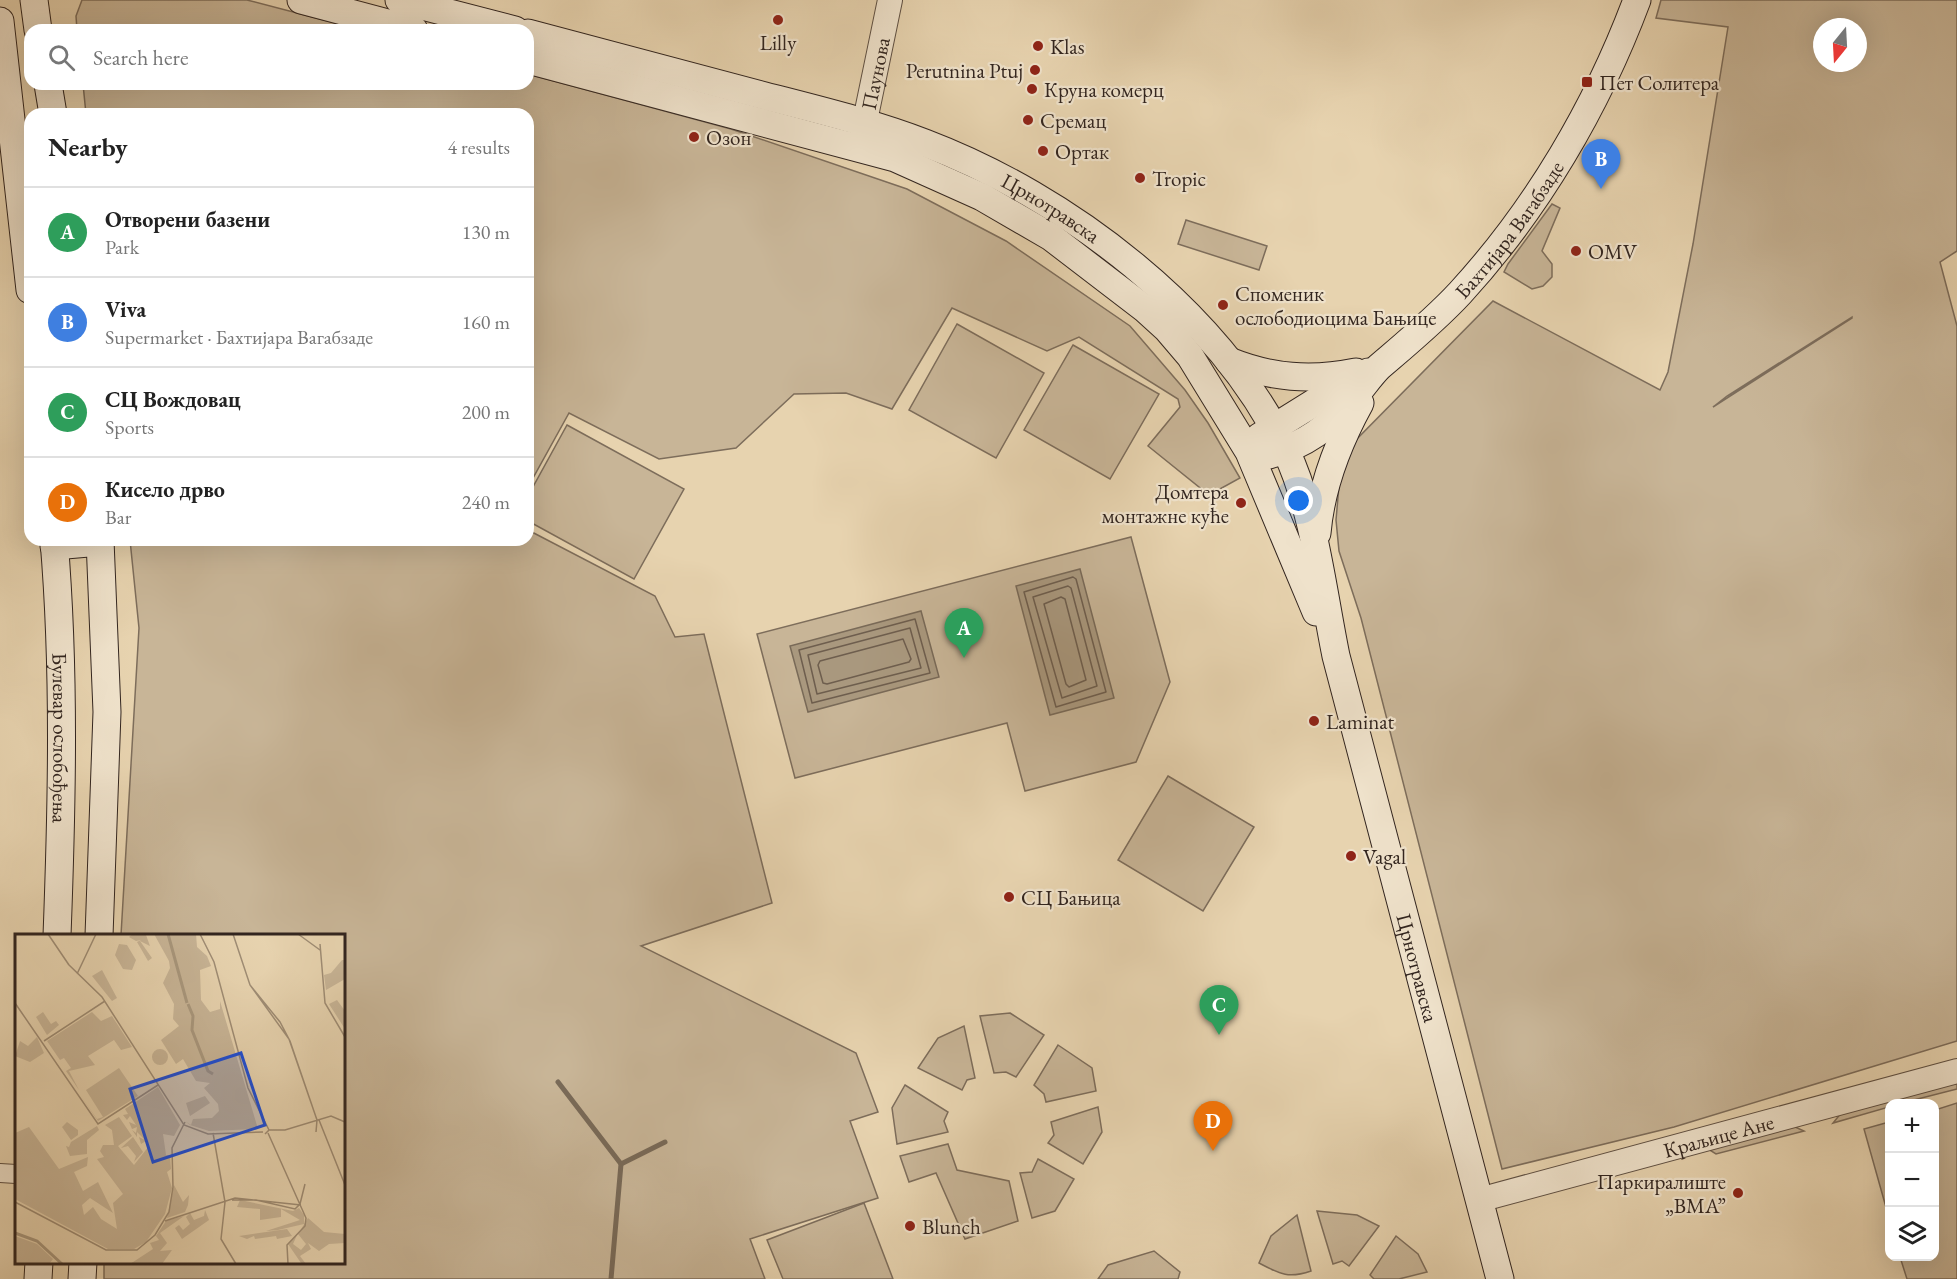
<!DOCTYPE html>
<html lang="en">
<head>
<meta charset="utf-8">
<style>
  :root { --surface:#fff; --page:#f2f2f2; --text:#222; --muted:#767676; --line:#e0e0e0; --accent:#ea580c }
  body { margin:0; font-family:"EB Garamond",serif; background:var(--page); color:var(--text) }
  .controls { position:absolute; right:18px; bottom:18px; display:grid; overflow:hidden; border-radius:12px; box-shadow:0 6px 24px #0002 }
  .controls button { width:54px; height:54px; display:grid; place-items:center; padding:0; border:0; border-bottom:2px solid var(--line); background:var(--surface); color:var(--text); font:30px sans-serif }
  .compass { position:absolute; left:1813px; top:18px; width:54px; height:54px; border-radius:50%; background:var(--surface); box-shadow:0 6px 24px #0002; rotate:198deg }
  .you { position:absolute; left:1299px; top:501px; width:21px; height:21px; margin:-15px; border:4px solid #fff; border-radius:50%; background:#1a73e8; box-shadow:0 0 0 9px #1a73e833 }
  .badge { display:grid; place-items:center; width:39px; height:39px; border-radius:50%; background:var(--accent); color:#fff; font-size:20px; font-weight:700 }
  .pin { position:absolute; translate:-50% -50px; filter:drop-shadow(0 2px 3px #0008) }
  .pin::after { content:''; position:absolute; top:32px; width:21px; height:18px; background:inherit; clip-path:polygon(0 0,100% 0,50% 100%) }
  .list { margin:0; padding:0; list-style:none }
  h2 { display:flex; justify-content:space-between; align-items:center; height:78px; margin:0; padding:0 24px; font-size:26px }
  h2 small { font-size:20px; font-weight:400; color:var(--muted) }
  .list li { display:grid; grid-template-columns:39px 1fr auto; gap:18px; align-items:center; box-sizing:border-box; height:90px; padding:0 24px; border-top:2px solid var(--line) }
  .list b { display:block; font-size:22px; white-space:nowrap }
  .list p { margin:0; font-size:20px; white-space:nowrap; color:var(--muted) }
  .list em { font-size:20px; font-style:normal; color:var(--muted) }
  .icon { flex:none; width:33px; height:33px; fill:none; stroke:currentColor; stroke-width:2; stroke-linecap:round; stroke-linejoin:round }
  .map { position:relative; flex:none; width:1957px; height:1279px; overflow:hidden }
  .search { position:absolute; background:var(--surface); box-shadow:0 6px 24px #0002; left:24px; top:24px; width:510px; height:66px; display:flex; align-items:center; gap:15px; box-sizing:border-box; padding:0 21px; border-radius:18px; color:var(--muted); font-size:22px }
  .panel { position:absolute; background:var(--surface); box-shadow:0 6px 24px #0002; left:24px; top:108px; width:510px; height:438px; border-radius:18px }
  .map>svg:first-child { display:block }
</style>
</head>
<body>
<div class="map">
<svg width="1957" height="1279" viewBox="0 0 1957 1279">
  <rect width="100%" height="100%" fill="#e7d3af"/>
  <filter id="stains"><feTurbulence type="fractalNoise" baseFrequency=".00333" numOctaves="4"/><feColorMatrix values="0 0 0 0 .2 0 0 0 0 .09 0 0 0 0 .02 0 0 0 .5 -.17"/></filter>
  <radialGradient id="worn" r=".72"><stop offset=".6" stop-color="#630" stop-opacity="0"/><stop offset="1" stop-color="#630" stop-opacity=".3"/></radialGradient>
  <g fill="#c8b597" stroke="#7d6d5b" stroke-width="1.5" fill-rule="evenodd">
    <path d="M 82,0 L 247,0 L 362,30 L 77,30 L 76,16 Z"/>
    <path d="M 1661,0 L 1957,0 L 1957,251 L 1940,262 L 1957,326 L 1957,1041 L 1674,1127 L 1502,1169 L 1361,618 L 1339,551 L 1336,520 L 1339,486 L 1351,445 L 1493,301 L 1660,390 L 1668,372 L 1693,244 L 1728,27 L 1656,18 ZM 1822,27 L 1858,27 L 1858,63 L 1822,63 ZM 1852,317 L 1852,318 L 1713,407 L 1727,396 Z"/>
    <path d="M 528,74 L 731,129 L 907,189 L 1006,241 L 1130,326 L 1185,390 L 1208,423 L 1240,478 L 1209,495 L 1148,446 L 1180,407 L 1178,399 L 1079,337 L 1047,351 L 952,308 L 892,409 L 846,393 L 794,394 L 736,448 L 659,459 L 569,413 L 528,487 L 528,114 L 86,114 L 83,84 L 528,84 Z"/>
    <path d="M 1552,204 L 1560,208 L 1542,251 L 1552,264 L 1552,277 L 1543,286 L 1532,289 L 1504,272 L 1508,264 Z"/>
    <path d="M 1186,220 L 1267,246 L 1259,270 L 1178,244 Z"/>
    <path d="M 957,324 L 1044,373 L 996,458 L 909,410 Z"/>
    <path d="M 1073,345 L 1159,394 L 1110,479 L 1024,430 Z"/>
    <path d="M 567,425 L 684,489 L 634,579 L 528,521 L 528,496 Z"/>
    <path d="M 528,530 L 655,596 L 675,637 L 704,634 L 772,903 L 641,946 L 856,1053 L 878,1112 L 850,1121 L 878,1198 L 750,1239 L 765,1279 L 104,1279 L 104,1263 L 344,1262 L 344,936 L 121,935 L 139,628 L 130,540 L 528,540 Z"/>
    <path d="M 1131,537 L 1170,682 L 1136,762 L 1025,791 L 1007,723 L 795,778 L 757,634 Z"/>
    <path d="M 1168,776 L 1254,827 L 1203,911 L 1118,860 Z"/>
    <path d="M 1010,1013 L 1044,1035 L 1016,1077 L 1006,1072 L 994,1073 L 980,1016 Z"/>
    <path d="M 964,1026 L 975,1078 L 967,1080 L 962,1090 L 918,1068 L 938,1038 Z"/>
    <path d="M 1058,1045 L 1092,1068 L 1096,1091 L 1046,1102 L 1044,1094 L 1034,1085 Z"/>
    <path d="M 1957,1080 L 1957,1089 L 1902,1103 L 1890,1104 L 1889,1107 L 1833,1123 L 1842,1112 Z"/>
    <path d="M 905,1085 L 948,1112 L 944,1121 L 948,1132 L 897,1144 L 892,1108 Z"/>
    <path d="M 1957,1103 L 1957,1279 L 1907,1279 L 1900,1257 L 1934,1256 L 1935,1110 Z"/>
    <path d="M 1098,1107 L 1102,1132 L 1083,1164 L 1048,1143 L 1054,1135 L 1051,1122 Z"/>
    <path d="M 1889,1122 L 1890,1122 L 1889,1218 L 1864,1129 Z"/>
    <path d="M 1793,1126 L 1804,1131 L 1716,1154 L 1708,1149 Z"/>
    <path d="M 948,1144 L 957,1170 L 1009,1181 L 1018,1221 L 965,1239 L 936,1173 L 909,1182 L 900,1156 Z"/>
    <path d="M 1038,1159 L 1074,1179 L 1055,1211 L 1032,1218 L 1020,1173 L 1032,1172 Z"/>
    <path d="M 864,1203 L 893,1279 L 783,1279 L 767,1240 Z"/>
    <path d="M 1317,1211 L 1357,1215 L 1379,1226 L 1349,1266 L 1342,1261 L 1333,1264 Z"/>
    <path d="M 1297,1215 L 1311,1271 C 1288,1279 1280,1274 1259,1263 L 1271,1236 Z"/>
    <path d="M 1396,1236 L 1418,1254 L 1427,1272 L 1399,1279 L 1374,1279 L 1370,1275 Z"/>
    <path d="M 1154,1251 L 1180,1272 L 1178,1279 L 1098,1279 L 1108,1265 Z"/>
  </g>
  <g fill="#a9987e" stroke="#796a58" stroke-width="1.5">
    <path d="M 1080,569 L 1114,698 L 1050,715 L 1016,586 Z"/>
    <path d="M 921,611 L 939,677 L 808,712 L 790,646 Z"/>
  </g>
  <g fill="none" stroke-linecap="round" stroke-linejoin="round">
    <g stroke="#6e5e4e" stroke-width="1.5">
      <path d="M 1073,577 L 1076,579 L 1106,692 L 1056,707 L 1024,592 Z"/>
      <path d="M 1068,586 L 1071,588 L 1097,686 L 1062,698 L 1033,597 Z"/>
      <path d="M 1061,597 L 1065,599 L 1086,680 L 1069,687 L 1066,684 L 1044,604 Z"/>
      <path d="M 915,619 L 930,673 L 812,703 L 799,650 Z"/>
      <path d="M 910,628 L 921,668 L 817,694 L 808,655 Z"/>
      <path d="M 903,639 L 911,659 L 909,662 L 827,684 L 823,683 L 818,665 L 820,661 Z"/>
    </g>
    <g stroke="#796a58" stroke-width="5">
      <path d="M 558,1082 L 621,1164 L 611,1279"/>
      <path d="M 621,1164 L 665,1142"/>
    </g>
    <g stroke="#5f5043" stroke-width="20">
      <path id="minor" d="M 0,1173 L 16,1174"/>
    </g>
    <g stroke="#5f5043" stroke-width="26">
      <g id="tertiary">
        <path id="s1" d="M 861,140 L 890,0"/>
        <path id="s2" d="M 1479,1200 L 1957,1071"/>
      </g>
    </g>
    <g stroke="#32251f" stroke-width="29">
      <g id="secondary">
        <path d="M 34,0 L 38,30"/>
        <path d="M 301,0 L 414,30"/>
        <path d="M 399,0 L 515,30"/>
        <path d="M 0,21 L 30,290"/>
        <path id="s3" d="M 528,33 C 607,54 686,75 765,96 C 819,110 873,123 925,143 C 1067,197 1219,312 1286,451 C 1314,509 1323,593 1336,656 L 1500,1279"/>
        <path d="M 528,60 L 895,158 L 982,197 L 1051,237 L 1145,309 L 1167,329 L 1190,356 L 1249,452 L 1316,612"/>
        <path d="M 48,84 L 53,114"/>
        <path d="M 1229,361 C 1271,378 1311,381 1356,372"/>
        <path d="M 1259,437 L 1344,384 L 1368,372"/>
        <path id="s4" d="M 1269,455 C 1305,445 1330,427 1353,398 C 1362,388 1370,376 1379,367 C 1407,343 1435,320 1460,293 C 1537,209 1597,107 1637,0"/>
        <path d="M 1317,533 C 1321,487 1338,443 1360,403"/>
        <path id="s5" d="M 54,540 C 65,672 62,803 57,936"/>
        <path d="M 54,546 L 100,542"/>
        <path d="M 99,936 L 107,712 L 100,540"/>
        <path d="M 38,1279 L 39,1262"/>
        <path d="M 82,1279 L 83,1262"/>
      </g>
    </g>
    <use href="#minor" stroke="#efe2cb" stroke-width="18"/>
    <use href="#tertiary" stroke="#efe2cb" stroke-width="24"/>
    <use href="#secondary" stroke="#efe2cb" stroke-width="27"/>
  </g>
  <g fill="#8f2418" stroke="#efe2cb" stroke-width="2">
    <circle cx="778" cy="20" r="6"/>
    <circle cx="1038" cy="46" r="6"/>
    <circle cx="1035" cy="70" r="6"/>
    <rect x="1581" y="76" width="12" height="12" rx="3"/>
    <circle cx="1032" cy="89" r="6"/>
    <circle cx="1028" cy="120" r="6"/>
    <circle cx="694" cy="137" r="6"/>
    <circle cx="1043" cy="151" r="6"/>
    <circle cx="1140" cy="178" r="6"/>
    <circle cx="1576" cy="251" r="6"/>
    <circle cx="1223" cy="305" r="6"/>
    <circle cx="1241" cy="503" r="6"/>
    <circle cx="1314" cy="721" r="6"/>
    <circle cx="1351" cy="856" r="6"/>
    <circle cx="1009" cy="897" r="6"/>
    <circle cx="1738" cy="1193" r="6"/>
    <circle cx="910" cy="1226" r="6"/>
  </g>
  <g text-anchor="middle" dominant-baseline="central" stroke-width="4.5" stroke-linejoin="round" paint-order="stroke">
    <g font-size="21" fill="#32251f" stroke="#efe2cb" text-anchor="start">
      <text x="778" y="42" text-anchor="middle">Lilly</text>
      <text x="1050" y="46">Klas</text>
      <text x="1023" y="70" text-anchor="end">Perutnina Ptuj</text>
      <text x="1599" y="82">Пет Солитера</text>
      <text x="1044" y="89">Круна комерц</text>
      <text x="1040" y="120">Сремац</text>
      <text x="706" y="137">Озон</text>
      <text x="1055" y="151">Ортак</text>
      <text x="1152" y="178">Tropic</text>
      <text x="1588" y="251">OMV</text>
      <text x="1235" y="293">Споменик<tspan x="1235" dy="24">ослободиоцима Бањице</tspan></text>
      <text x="1229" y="491" text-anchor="end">Домтера<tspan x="1229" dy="24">монтажне куће</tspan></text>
      <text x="1326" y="721">Laminat</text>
      <text x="1363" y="856">Vagal</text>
      <text x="1021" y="897">СЦ Бањица</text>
      <text x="1726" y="1181" text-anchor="end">Паркиралиште<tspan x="1726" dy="24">„ВМА”</tspan></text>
      <text x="922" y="1226">Blunch</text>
    </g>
    <g font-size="21" fill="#32251f" stroke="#efe2cb">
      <text stroke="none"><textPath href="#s1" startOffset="68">Паунова</textPath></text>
      <text stroke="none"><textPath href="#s3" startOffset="554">Црнотравска</textPath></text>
      <text stroke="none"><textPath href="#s4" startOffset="334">Бахтијара Вагабзаде</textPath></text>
      <text stroke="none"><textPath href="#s5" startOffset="198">Булевар ослобођења</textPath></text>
      <text stroke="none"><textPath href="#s3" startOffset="1431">Црнотравска</textPath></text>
      <text stroke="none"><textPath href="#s2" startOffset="248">Краљице Ане</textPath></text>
    </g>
  </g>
  <g transform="translate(15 934)">
    <rect width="330" height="330" fill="#e7d3af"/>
    <path d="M 117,0 L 131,1 L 135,12 L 125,7 L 137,24 L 133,27 L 122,8 L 126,6 L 121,7 L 114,3 ZM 139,0 L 181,0 L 182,13 L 192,22 L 196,32 L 185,36 L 186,66 L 195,78 L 205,75 L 205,67 L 243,195 L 194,197 L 175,191 L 170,187 L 176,191 L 178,185 L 197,184 L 204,177 L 203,170 L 189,154 L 195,149 L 181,147 L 168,125 L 161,130 L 146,106 L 164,92 L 158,85 L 159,70 L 148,49 L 155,34 L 154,27 ZM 104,10 L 112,11 L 121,26 L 117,36 L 108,35 L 100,21 ZM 327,26 L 330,26 L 330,45 L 311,56 L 309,41 L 316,39 ZM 87,36 L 102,64 L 97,67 L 77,42 ZM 322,66 L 330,77 L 330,95 L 314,70 ZM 28,78 L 36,90 L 41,87 L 44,91 L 32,101 L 21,83 ZM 77,78 L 86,87 L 97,82 L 117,113 L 106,116 L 99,106 L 73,122 L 80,131 L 54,137 L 64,156 L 51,137 L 56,134 L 49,124 L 45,126 L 32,107 ZM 22,103 L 29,119 L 15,128 L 0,122 L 5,107 L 13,112 ZM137 123a8 8 0 1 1 16 0a8 8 0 1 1-16 0ZM 104,134 L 123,162 L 83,187 L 65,161 L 82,185 L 88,183 L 71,156 ZM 143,153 L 165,191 L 159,202 L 148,200 L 151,221 L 155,221 L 156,235 L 152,238 L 157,254 L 150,280 L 131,308 L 119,315 L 93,315 L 0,265 L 0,199 L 14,193 L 44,235 L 73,223 L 72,232 L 59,238 L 68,257 L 83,248 L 98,279 L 75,264 L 67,271 L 69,281 L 78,273 L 86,285 L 102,295 L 98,269 L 108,260 L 82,225 L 89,223 L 85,217 L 88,211 L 99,211 L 97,196 L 90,191 L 104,183 L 117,202 L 103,212 L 119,231 L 134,212 L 131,207 L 126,210 L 124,203 L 130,206 L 122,198 L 122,203 L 117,196 L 121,199 L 122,193 L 117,195 L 114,188 L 121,191 L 115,182 L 112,186 L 108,181 L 113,180 L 110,175 ZM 190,162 L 195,169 L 175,182 L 171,169 ZM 52,188 L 63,196 L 63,201 L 56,206 L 47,193 ZM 82,192 L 84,196 L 72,206 L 72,220 L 55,222 L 51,212 L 54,213 L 56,208 ZM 118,203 L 128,218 L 119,228 L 121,222 L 113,212 L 106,214 ZM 159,251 L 168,268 L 174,261 L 173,271 L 170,278 L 152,284 ZM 225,266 L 278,277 L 284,274 L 289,281 L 289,290 L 263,296 L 251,297 L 285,286 L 266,275 L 266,283 L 245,286 L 245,275 L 222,273 ZM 190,276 L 194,286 L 167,305 L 160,294 L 164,291 L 168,296 L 175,290 L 171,283 L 175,279 L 179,286 L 189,282 ZM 169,282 L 145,299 L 152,309 L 145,317 L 157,316 L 147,330 L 115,330 L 138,315 L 135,309 L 144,306 L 141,302 L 151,287 ZM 293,284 L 309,298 L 330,300 L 330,309 L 314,310 L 304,317 L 293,309 L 296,315 L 285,322 L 291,330 L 286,329 L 273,310 L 282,301 L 278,310 L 286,316 L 291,310 L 283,300 ZM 272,295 L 277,302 L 262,305 L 261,302 L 240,305 L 239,302 L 232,305 L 224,302 ZM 0,302 L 22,310 L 38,325 L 34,330 L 0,330 Z" fill="#c8b597"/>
    <path fill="none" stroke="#a9987e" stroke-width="3" d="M 153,0 L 172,69M 173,70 L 178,82 L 177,96 L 193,137 L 198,140M 0,299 L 22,307 L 47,330"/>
    <path fill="none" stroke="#9f8d75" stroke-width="1.5" d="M 33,0 L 54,31M 185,0 L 199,28 L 233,154 L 254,196 L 250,200M 218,0 L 235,51 L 274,105 L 302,186M 218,0 L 235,51 L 265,88 L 275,107 L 302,186 L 301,198M 283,0 L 305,16M 305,10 L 310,69 L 330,103M 53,30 L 87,63 L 169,191 L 193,200 L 248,198M 62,40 L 81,0M 0,69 L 83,190 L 143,151M 29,107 L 90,67M 304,186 L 330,251M 253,196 L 270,196 L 316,182 L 330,188M 198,199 L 210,268 L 206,305 L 221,330M 253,199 L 291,284 L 290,292 L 272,311 L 273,330M 217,266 L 241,266 L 280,275 L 285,270 L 290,250M 0,268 L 91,316 L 122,316 L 140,301 L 154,278 L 158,253 L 157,214 L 170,188M 150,287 L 220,264 L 286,271"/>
    <path fill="#1d4ed8" fill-opacity="0.15" stroke="#1d4ed8" stroke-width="3" d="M 226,119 L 250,191 L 138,228 L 115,155 Z"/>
    <rect width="330" height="330" fill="none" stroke="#32251f" stroke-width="3"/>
  </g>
  <rect width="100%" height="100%" filter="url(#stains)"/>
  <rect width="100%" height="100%" fill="url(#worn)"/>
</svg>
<div class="controls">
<button>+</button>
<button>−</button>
<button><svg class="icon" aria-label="layers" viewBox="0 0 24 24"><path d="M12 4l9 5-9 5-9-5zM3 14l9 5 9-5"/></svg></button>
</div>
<svg class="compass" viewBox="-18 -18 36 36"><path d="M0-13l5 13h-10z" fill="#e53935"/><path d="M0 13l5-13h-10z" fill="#767676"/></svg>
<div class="you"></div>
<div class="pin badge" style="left:964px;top:658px;background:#2e9e5b">A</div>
<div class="pin badge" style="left:1601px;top:189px;background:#3f7fe0">B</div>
<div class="pin badge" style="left:1219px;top:1035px;background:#2e9e5b">C</div>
<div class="pin badge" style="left:1213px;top:1151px;background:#e8710a">D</div>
<div class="search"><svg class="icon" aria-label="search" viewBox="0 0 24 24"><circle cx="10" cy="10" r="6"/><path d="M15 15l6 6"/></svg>Search here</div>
<section class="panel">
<h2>Nearby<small>4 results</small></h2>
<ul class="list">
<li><span class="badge" style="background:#2e9e5b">A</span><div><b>Отворени базени</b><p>Park</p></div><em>130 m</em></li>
<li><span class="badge" style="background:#3f7fe0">B</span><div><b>Viva</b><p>Supermarket · Бахтијара Вагабзаде</p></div><em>160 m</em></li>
<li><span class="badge" style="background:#2e9e5b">C</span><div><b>СЦ Вождовац</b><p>Sports</p></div><em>200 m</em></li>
<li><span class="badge" style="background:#e8710a">D</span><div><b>Кисело дрво</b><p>Bar</p></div><em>240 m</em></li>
</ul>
</section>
</div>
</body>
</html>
